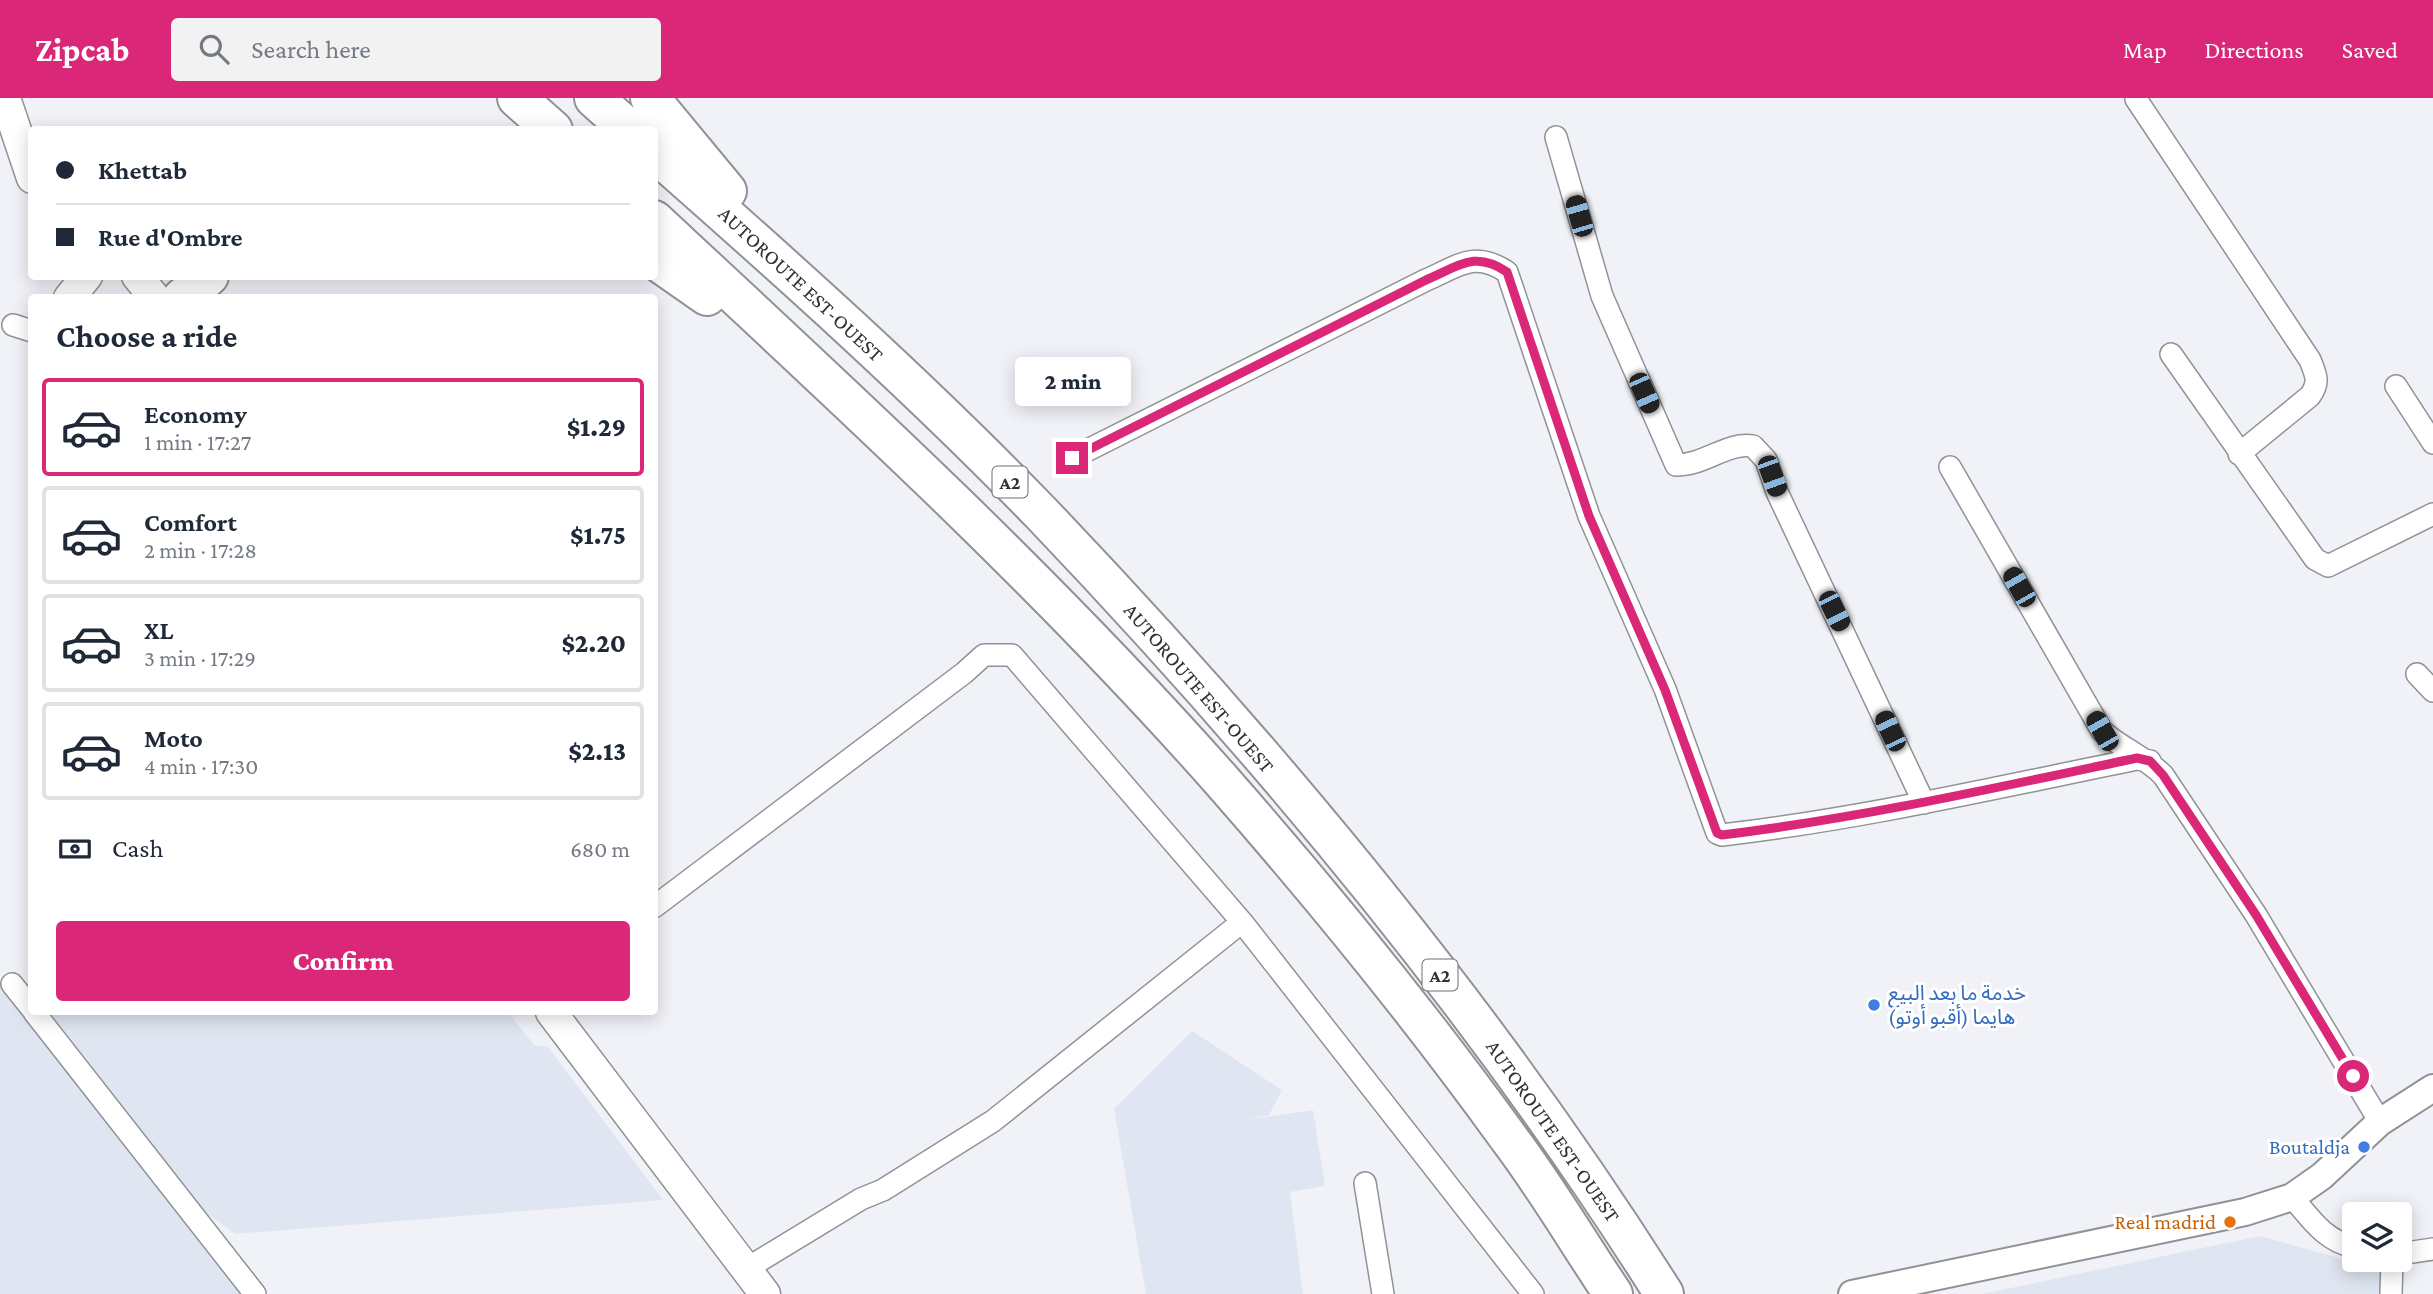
<!DOCTYPE html>
<html lang="en">
<head>
<meta charset="utf-8">
<style>
	body { margin:0; font-family:"Crimson Pro","Noto Sans Arabic",serif; background:#f2f2f3; color:#1f2937; height:100vh; display:flex; flex-direction:column; font-size:26px; white-space:nowrap }
	* { box-sizing:border-box; margin:0 }
	p { font-size:23px; color:#747a83 }
	.icon { flex:none; width:38px; height:38px; fill:none; stroke:currentColor; stroke-width:2; stroke-linecap:round; stroke-linejoin:round }
	.map { position:relative; flex:1; overflow:hidden }
	.side { position:absolute; left:28px; top:196px; width:630px; height:721px; display:flex; flex-direction:column; background:#fff; border-radius:7px; box-shadow:0 4px 18px #0003 }
	.side>* { flex:none }
	.top-card { position:absolute; left:28px; top:28px; width:630px; height:154px; border-radius:7px; box-shadow:0 4px 18px #0003; display:grid; align-content:center; height:154px; padding:0 28px; background:#fff }
	.tools { position:absolute; left:2342px; top:1104px; display:grid; gap:14px }
	.tools a { display:grid; place-items:center; width:70px; height:70px; border-radius:7px; background:#fff; box-shadow:0 4px 18px #0003; font-size:35px }
	.end { position:absolute; width:32px; height:32px; margin:-16px; border:9px solid #db2777; background:#fff; box-shadow:0 0 0 4px #fff }
	.from { border-radius:50% }
	.bubble { position:absolute; height:49px; border-radius:7px; background:#fff; box-shadow:0 4px 18px #0003; font-size:23px; font-weight:800; line-height:49px; text-align:center }
	.car { position:absolute; width:21px; height:42px; margin:-21px -10px; border-radius:9px; box-shadow:0 0 5px 2px #0007; background:linear-gradient(#222 24%,#8ab4d8 0 40%,#222 0 76%,#8ab4d8 0 86%,#222 0) }
	.top-card b { display:flex; align-items:center; gap:24px; height:66px; font-size:26px }
	.top-card b+b { border-top:2px solid #e0e1e3 }
	.top-card i { width:18px; height:18px; background:#1f2937 }
	ul { padding:0; list-style:none }
	li { display:flex; align-items:center; gap:21px; height:98px; margin:0 14px 10px; padding:0 14px; border:4px solid #e0e1e3; border-radius:7px }
	li div { flex:1 }
	li b { display:block; font-size:26px }
	li em { font-style:normal; font-weight:800 }
	li.current { border-color:#db2777 }
	li>.icon { width:63px; height:63px; stroke-width:1.5 }
	h2 { padding:0 28px; font-size:32px; line-height:84px }
	.pay { display:flex; align-items:center; gap:18px; height:77px; padding:0 28px; font-size:26px }
	.pay p { margin-inline-start:auto }
	.primary-button { display:flex; gap:14px; margin-top:auto; padding:14px 28px }
	.primary-button a { flex:1; height:80px; border-radius:7px; background:#db2777; color:#fff; font-size:28px; font-weight:800; line-height:80px; text-align:center }
	header { display:flex; align-items:center; gap:42px; box-sizing:border-box; height:98px; padding:0 35px; background:#db2777; color:#fff }
	header strong { font-size:33px }
	nav { display:flex; gap:38px; margin-inline-start:auto; font-size:24px }
	.search { width:490px; height:63px; background:#f2f2f3; display:flex; align-items:center; gap:18px; box-sizing:border-box; padding:0 24px; border-radius:7px; color:#747a83; font-size:26px }
	.map>svg:first-child { display:block }
	.built { fill:#dfe6f1 }
	.lines { fill:none; stroke-linecap:round; stroke-linejoin:round }
	.minor-casing { stroke:#8f9296; stroke-width:24 }
	.tertiary-casing { stroke:#8f9296; stroke-width:30 }
	.secondary-casing { stroke:#8f9296; stroke-width:33 }
	.motorway-casing { stroke:#8f9296; stroke-width:42 }
	.minor { stroke:#fff; stroke-width:21 }
	.tertiary { stroke:#fff; stroke-width:26 }
	.secondary { stroke:#fff; stroke-width:30 }
	.motorway { stroke:#fff; stroke-width:38 }
	.route { stroke:#db2777; stroke-width:9 }
	.shop-dot { fill:#3f7fe0; stroke:#fff; stroke-width:2.5 }
	.food-dot { fill:#e8710a; stroke:#fff; stroke-width:2.5 }
	.labels { text-anchor:middle; stroke-width:6; stroke-linejoin:round; paint-order:stroke }
	.shield { fill:#fff; stroke:#6e6f70; stroke-width:2 }
	.shield-label { font-size:19px; font-weight:bold; fill:#303133 }
	.street-label { font-size:21px; fill:#303133; stroke:#fff }
	.shop-label { font-size:21px; fill:#366cbe; stroke:#fff; text-anchor:start }
	.food-label { font-size:21px; fill:#c56008; stroke:#fff; text-anchor:end }
</style>
</head>
<body>
<header>
<strong>Zipcab</strong>
<div class="search"><svg class="icon" aria-label="search" viewBox="0 0 24 24"><circle cx="10" cy="10" r="6"/><path d="M15 15l6 6"/></svg>Search here</div>
<nav><a>Map</a><a>Directions</a><a>Saved</a></nav>
</header>
<div class="map">
<svg width="2433" height="1196" viewBox="0 0 2433 1196">
	<rect width="100%" height="100%" fill="#f0f2f7"/>
	<path class="built" d="M 0,885 L 241,1196 L 0,1196 Z
		M 50,914 L 508,914 L 534,947 L 548,949 L 663,1102 L 235,1136 L 204,1113 Z
		M 1192,933 L 1282,992 L 1269,1017 L 1246,1022 L 1313,1012 L 1325,1088 L 1290,1094 L 1303,1196 L 1146,1196 L 1114,1011 Z
		M 2260,1138 L 2382,1172 L 2382,1196 L 1982,1196 Z"/>
	<g class="lines">
		<defs>
			<path id="minor" d="M 2136,1 L 2310,262 C 2316,277 2320,284 2310,298 L 2239,356
				M 1556,39 L 1602,198 L 1676,367 C 1706,367 1726,344 1753,348 L 1766,362 L 1777,394 L 1924,705
				M 13,227 L 32,233
				M 2171,256 L 2315,461 L 2328,468 L 2433,416
				M 2396,288 L 2433,345
				M 1072,360 L 1426,182 C 1459,168 1474,152 1507,174 L 1589,418 L 1665,591 L 1717,735 L 1722,737 C 1861,721 1999,689 2137,661 L 2150,663
				M 1950,369 L 2102,633 C 2121,650 2145,659 2163,677 L 2256,817 L 2380,1024
				M 2417,576 L 2433,593
				M 654,809 L 964,575 L 984,557 L 1012,557 L 1242,824 L 1533,1196
				M 12,886 L 32,911
				M 34,914 L 255,1196
				M 1365,1085 L 1383,1196
				M 2292,1099 C 2311,1121 2325,1143 2354,1149
				M 2399,1156 L 2433,1151
				M 746,1171 L 861,1101 L 883,1092 L 993,1023 L 1242,824
				M 2391,1196 L 2392,1162"/>
			<path id="tertiary" d="M 1852,1196 L 2245,1114 L 2292,1099 L 2322,1078 L 2380,1024 L 2433,990"/>
			<path id="secondary" d="M 5,0 L 32,80
				M 137,178 L 155,200
				M 69,200 L 87,178
				M 551,914 L 765,1196"/>
			<path id="motorway" d="M 517,0 L 553,32
				M 594,0 L 630,32
				M 650,0 L 727,93
				M 654,54 C 787,171 919,289 1042,416 C 1271,656 1487,915 1664,1196
				M 654,122 C 849,303 1046,484 1222,683 C 1322,797 1419,916 1508,1039 C 1546,1089 1578,1144 1613,1196
				M 654,161 L 707,198
				M 182,200 L 209,178"/>
		</defs>
		<use href="#minor" class="minor-casing"/>
		<use href="#tertiary" class="tertiary-casing"/>
		<use href="#secondary" class="secondary-casing"/>
		<use href="#motorway" class="motorway-casing"/>
		<use href="#minor" class="minor"/>
		<use href="#tertiary" class="tertiary"/>
		<use href="#secondary" class="secondary"/>
		<use href="#motorway" class="motorway"/>
	</g>
	<g class="lines">
		<path class="route" d="M 1072,360 L 1426,182 C 1459,168 1475,152 1507,174 L 1589,418 L 1665,592 L 1717,735 L 1722,737 C 1861,720 1999,689 2137,660 L 2150,663 L 2163,677 L 2256,817 L 2353,978"/>
	</g>
	<g class="shop-dot">
		<circle cx="1874" cy="907" r="7"/>
		<circle cx="2364" cy="1049" r="7"/>
	</g>
	<circle class="food-dot" cx="2230" cy="1124" r="7"/>
	<g class="labels">
		<g class="shield">
			<rect x="992.5" y="368.5" width="35" height="31" rx="5"/>
			<rect x="1422.5" y="861.5" width="35" height="31" rx="5"/>
		</g>
		<g class="shield-label">
			<text x="1010" y="391">A2</text>
			<text x="1440" y="884">A2</text>
		</g>
		<g class="street-label">
			<text transform="translate(801 186) rotate(43)" y="7">AUTOROUTE EST-OUEST</text>
			<text transform="translate(1199 590) rotate(49)" y="7">AUTOROUTE EST-OUEST</text>
			<text transform="translate(1553 1033) rotate(55)" y="7">AUTOROUTE EST-OUEST</text>
		</g>
		<g class="shop-label">
			<text x="1888" y="902">خدمة ما بعد البيع<tspan x="1888" dy="24">هايما (أقبو أوتو)</tspan></text>
			<text x="2350" y="1056" text-anchor="end">Boutaldja</text>
		</g>
		<g class="food-label">
			<text x="2216" y="1131">Real madrid</text>
		</g>
	</g>
</svg>
<div class="tools">
<a><svg class="icon" aria-label="layers" viewBox="0 0 24 24"><path d="M12 4l9 5-9 5-9-5zM3 14l9 5 9-5"/></svg></a>
</div>
<i class="end from" style="left:2353px;top:978px"></i>
<i class="end" style="left:1072px;top:360px"></i>
<div class="bubble" style="left:1015px;top:259px;width:116px">2 min</div>
<i class="car" style="left:1579px;top:118px;rotate:344deg"></i>
<i class="car" style="left:1644px;top:295px;rotate:156deg"></i>
<i class="car" style="left:1772px;top:378px;rotate:160deg"></i>
<i class="car" style="left:2019px;top:489px;rotate:330deg"></i>
<i class="car" style="left:1834px;top:513px;rotate:154deg"></i>
<i class="car" style="left:1890px;top:633px;rotate:335deg"></i>
<i class="car" style="left:2102px;top:633px;rotate:330deg"></i>
<div class="top-card">
<b><i class="from"></i>Khettab</b>
<b><i></i>Rue d'Ombre</b>
</div>
<section class="side">
<h2>Choose a ride</h2>
<ul>
<li class="current"><svg class="icon" aria-label="car" viewBox="0 0 24 24"><path d="M5 17H2v-5l4-1 3-4h7l3 4 3 1v5h-3M9 17h6M6 11h13"/><circle cx="7" cy="17" r="2"/><circle cx="17" cy="17" r="2"/></svg><div><b>Economy</b><p>1 min · 17:27</p></div><em>$1.29</em></li>
<li><svg class="icon" aria-label="car" viewBox="0 0 24 24"><path d="M5 17H2v-5l4-1 3-4h7l3 4 3 1v5h-3M9 17h6M6 11h13"/><circle cx="7" cy="17" r="2"/><circle cx="17" cy="17" r="2"/></svg><div><b>Comfort</b><p>2 min · 17:28</p></div><em>$1.75</em></li>
<li><svg class="icon" aria-label="car" viewBox="0 0 24 24"><path d="M5 17H2v-5l4-1 3-4h7l3 4 3 1v5h-3M9 17h6M6 11h13"/><circle cx="7" cy="17" r="2"/><circle cx="17" cy="17" r="2"/></svg><div><b>XL</b><p>3 min · 17:29</p></div><em>$2.20</em></li>
<li><svg class="icon" aria-label="car" viewBox="0 0 24 24"><path d="M5 17H2v-5l4-1 3-4h7l3 4 3 1v5h-3M9 17h6M6 11h13"/><circle cx="7" cy="17" r="2"/><circle cx="17" cy="17" r="2"/></svg><div><b>Moto</b><p>4 min · 17:30</p></div><em>$2.13</em></li>
</ul>
<div class="pay"><svg class="icon" aria-label="cash" viewBox="0 0 24 24"><path d="M3 7h18v10H3z"/><circle cx="12" cy="12" r="2"/></svg>Cash<p>680 m</p></div>
<div class="primary-button"><a>Confirm</a></div>
</section>
</div>
</body>
</html>
